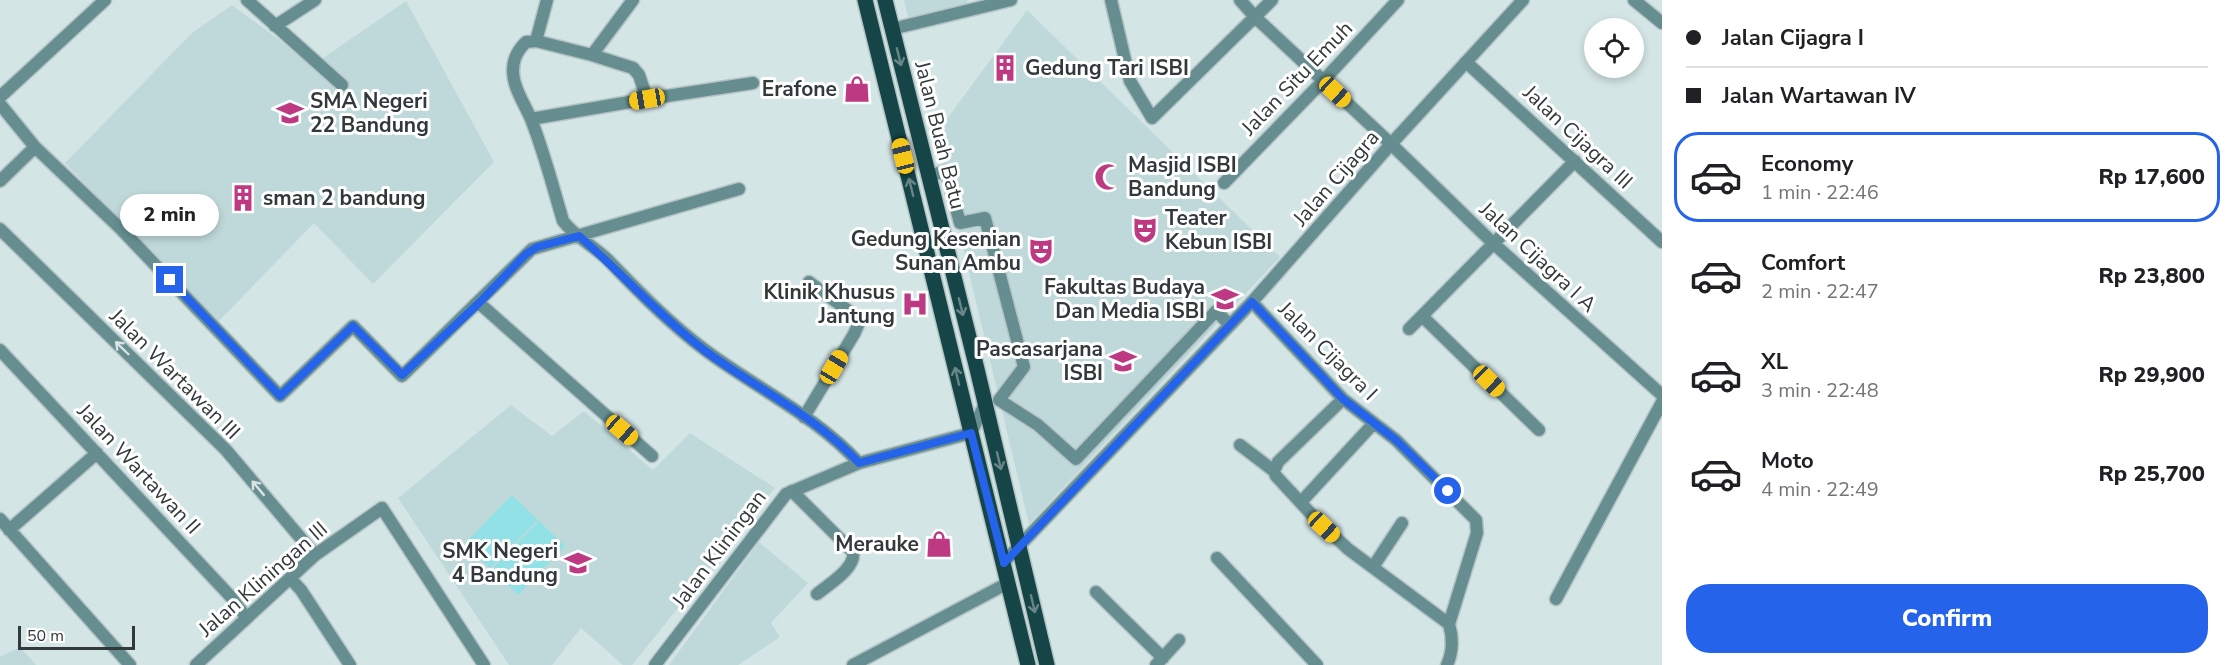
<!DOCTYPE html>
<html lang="en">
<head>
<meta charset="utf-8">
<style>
	body { margin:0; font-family:"Nunito Sans",sans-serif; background:#f2f2f2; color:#202124; height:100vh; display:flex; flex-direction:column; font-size:22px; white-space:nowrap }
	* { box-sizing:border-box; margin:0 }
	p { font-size:20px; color:#757577 }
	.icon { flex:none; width:33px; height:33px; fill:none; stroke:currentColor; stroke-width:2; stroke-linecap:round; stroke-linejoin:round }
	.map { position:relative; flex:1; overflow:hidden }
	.sheet { display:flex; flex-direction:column; background:#fff; width:570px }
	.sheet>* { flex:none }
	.banner { display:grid; align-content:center; height:132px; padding:0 24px; background:#fff }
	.fabs { position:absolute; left:1584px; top:18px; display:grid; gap:12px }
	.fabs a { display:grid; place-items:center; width:60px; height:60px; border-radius:50%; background:#fff; box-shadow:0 3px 9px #0003; font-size:30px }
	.scale { position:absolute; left:18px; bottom:15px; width:117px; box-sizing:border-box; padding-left:6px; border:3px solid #32393a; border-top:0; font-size:16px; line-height:21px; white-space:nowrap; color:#32393a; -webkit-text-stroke:4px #fff; paint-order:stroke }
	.end { position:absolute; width:27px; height:27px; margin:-14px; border:8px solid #2563eb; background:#fff; box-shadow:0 0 0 3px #fff }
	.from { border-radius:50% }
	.bubble { position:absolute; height:42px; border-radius:21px; background:#fff; box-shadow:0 3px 9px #0003; font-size:20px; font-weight:800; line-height:42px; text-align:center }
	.car { position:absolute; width:18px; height:36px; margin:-18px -9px; border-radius:8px; box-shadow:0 0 4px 2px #0007; background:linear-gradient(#f5c518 24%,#345 0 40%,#f5c518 0 76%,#345 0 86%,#f5c518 0) }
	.banner b { display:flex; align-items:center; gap:21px; height:57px; font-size:22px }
	.banner b+b { border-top:2px solid #e0e0e0 }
	.banner i { width:15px; height:15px; background:#202124 }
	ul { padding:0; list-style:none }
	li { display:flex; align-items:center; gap:18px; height:90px; margin:0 12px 9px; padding:0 12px; border:3px solid transparent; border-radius:24px }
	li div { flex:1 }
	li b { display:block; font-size:22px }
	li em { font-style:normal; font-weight:800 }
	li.selected { border-color:#2563eb }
	li>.icon { width:54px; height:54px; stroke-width:1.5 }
	.primary-button { display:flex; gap:12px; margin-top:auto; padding:12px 24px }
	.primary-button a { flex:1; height:69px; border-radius:24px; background:#2563eb; color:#fff; font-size:24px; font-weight:800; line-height:69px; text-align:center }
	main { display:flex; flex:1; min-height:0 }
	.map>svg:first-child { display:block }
	.built { fill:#bfd9da }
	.garden { fill:#91e1e6 }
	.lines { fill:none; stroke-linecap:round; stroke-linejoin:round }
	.minor-casing { stroke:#b4c3c4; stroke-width:15 }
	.tertiary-casing { stroke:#b4c3c4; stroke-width:15 }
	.primary-casing { stroke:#b4c3c4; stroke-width:18 }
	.minor { stroke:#668e90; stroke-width:12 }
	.tertiary { stroke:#668e90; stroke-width:12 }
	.primary { stroke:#164548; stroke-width:15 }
	.oneway { stroke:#688688 }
	.oneway2 { stroke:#d9e3e3 }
	.route { stroke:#2563eb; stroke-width:8 }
	.labels { text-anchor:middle; stroke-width:6; stroke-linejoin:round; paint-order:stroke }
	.poi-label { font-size:21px; font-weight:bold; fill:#32393a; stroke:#fff; text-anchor:end }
	.street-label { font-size:21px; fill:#32393a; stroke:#fff }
</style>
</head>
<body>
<main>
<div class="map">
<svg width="1662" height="665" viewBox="0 0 1662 665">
	<rect width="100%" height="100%" fill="#d4e5e6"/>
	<path class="built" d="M 904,0 L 967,0 L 969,9 L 908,17 Z
		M 406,1 L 494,162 L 373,284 L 314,223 L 217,323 L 65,163 L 192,33 L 232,5 L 313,65 Z
		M 1027,10 L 1280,257 L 1029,524 L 936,134 Z
		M 511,405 L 552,436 L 584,411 L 653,470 L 690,433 L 775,488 L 632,665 L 623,665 L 581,628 L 552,665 L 509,665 L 398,498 Z
		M 759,542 L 808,583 L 771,623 L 780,637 L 738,665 L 669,665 Z
		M 20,647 L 36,665 L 0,665 L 0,657 Z"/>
	<path class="garden" d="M 512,495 L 538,520 L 490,568 L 465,543 Z
		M 539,521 L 565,546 L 518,595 L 492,569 Z"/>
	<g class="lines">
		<defs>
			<path id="minor" d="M 247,0 L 342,85
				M 547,0 L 536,41 L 526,42 C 518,50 513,58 513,71 C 513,87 524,103 531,119 C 544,152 553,187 563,221 C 575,237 594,246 608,260 C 639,292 669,323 705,350 C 756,388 816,416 859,463
				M 1111,0 L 1130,81 L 1152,118 L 1272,0
				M 1240,0 L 1255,17 L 1391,144 L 1494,244 L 1662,395
				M 1634,0 L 1662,23
				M 275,26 L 315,0
				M 892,29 L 1011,0
				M 536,41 L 592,55 L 633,0
				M 592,55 L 633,68 L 639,75 L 647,99
				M 1466,62 L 1662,242
				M 0,97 L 105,0
				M 0,104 L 35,147 L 122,230 L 280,396 L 353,326 L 402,376 L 532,249 L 739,189
				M 531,119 L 647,99 L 753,83
				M 928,176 L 946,171 L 960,223 L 985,218 L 1024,367 L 999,400 L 1038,425 L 1076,459 L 1216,311 L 1230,325
				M 0,181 L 35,147
				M 1224,183 L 1323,81 L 1398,0
				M 0,229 L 226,450 L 315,555
				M 1252,302 L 1343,399 L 1396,440 L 1476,520 L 1477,533 L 1449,624 C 1453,638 1453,652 1447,665
				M 479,303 L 652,456
				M 1422,316 L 1539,430
				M 1409,329 L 1575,161
				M 0,350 L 231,597 L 246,617
				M 1343,399 L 1278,462 L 1274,471 L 1276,476 L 1313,516 L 1348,549 L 1449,624
				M 804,417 L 854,334 L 858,325 L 857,317 L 809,282
				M 1240,445 L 1274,471
				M 792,491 L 853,552 C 856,568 829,584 817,594
				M 1301,502 L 1374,423
				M 0,519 L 130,665
				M 9,530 L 97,453
				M 1217,558 L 1317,665
				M 1373,567 L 1402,523
				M 290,578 L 301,590 L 350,665
				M 1096,592 L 1163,658
				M 1556,599 L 1662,402
				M 196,665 L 315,555 L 382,508 L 484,665
				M 853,665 L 1008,583
				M 1156,665 L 1179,640"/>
			<path id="tertiary" d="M 1003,563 L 1252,302 L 1391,144 L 1523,0
				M 655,665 L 786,494 L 859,463 L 971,433 L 985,404"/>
			<path id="primary" d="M 865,0 L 1028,665
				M 885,0 L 977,369 L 1047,665"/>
		</defs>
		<use href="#minor" class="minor-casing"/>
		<use href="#tertiary" class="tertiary-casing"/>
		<use href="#primary" class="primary-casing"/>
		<use href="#minor" class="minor"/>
		<use href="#tertiary" class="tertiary"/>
		<use href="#primary" class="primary"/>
	</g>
	<defs><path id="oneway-shaft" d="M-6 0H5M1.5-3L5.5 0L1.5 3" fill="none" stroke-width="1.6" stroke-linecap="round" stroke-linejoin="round" transform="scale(1.5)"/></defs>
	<g class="oneway">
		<use href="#oneway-shaft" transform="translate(899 57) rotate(76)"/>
		<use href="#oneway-shaft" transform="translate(911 187) rotate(-104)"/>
		<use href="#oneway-shaft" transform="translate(961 307) rotate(76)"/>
		<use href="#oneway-shaft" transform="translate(957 376) rotate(-103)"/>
		<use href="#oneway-shaft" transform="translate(999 461) rotate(77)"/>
		<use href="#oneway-shaft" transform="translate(1033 604) rotate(77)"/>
	</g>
	<g class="oneway2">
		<use href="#oneway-shaft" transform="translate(122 348) rotate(-136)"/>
		<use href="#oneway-shaft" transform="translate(258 488) rotate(-130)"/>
	</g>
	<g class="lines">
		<path class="route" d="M 170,280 L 280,396 L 353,326 L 402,375 L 479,303 L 526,254 L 537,247 L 579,236 C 622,273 659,316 704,350 C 755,388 816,416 859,463 L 971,433 L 1004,563 L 1252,302 L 1343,399 L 1396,440 L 1448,491"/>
	</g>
	<defs>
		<symbol id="building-bare" viewBox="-9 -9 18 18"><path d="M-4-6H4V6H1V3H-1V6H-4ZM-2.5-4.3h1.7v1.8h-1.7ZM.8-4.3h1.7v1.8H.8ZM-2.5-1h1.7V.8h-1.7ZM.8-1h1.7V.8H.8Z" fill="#bd3a82" stroke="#fff" stroke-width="2.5" paint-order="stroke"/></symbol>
		<symbol id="shop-bare" viewBox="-9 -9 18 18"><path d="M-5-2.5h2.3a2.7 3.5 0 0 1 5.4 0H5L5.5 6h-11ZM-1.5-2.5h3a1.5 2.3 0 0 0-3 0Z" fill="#bd3a82" stroke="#fff" stroke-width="2.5" paint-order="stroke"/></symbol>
		<symbol id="school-bare" viewBox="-9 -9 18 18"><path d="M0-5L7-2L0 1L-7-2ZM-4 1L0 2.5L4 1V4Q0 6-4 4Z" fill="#bd3a82" stroke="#fff" stroke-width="2.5" paint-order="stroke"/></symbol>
		<symbol id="mosque-bare" viewBox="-9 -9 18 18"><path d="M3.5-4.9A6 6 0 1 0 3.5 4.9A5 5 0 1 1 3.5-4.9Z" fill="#bd3a82" stroke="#fff" stroke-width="2.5" paint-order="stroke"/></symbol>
		<symbol id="theatre-bare" viewBox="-9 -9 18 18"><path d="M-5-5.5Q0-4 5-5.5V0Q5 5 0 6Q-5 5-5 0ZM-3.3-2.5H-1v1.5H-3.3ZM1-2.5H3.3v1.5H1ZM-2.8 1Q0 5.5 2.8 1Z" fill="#bd3a82" stroke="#fff" stroke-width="2.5" paint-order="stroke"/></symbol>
		<symbol id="university-bare" viewBox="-9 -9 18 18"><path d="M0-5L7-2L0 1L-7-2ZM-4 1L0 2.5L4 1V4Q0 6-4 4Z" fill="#bd3a82" stroke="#fff" stroke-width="2.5" paint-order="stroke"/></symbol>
		<symbol id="hospital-bare" viewBox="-9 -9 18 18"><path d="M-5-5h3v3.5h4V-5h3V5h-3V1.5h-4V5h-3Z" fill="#bd3a82" stroke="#fff" stroke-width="2.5" paint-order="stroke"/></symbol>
	</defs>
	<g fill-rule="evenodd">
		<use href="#building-bare" x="986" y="49" width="38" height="38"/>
		<use href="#shop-bare" x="838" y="70" width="38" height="38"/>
		<use href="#school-bare" x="271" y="94" width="38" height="38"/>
		<use href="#mosque-bare" x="1089" y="158" width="38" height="38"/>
		<use href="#building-bare" x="224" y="179" width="38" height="38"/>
		<use href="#theatre-bare" x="1126" y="211" width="38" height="38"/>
		<use href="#theatre-bare" x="1022" y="232" width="38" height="38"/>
		<use href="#university-bare" x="1206" y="280" width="38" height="38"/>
		<use href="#hospital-bare" x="896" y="285" width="38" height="38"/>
		<use href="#university-bare" x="1104" y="342" width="38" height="38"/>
		<use href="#shop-bare" x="920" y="525" width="38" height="38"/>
		<use href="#school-bare" x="559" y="544" width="38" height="38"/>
	</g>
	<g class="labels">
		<g class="poi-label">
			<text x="1025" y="75" text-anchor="start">Gedung Tari ISBI</text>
			<text x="837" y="96">Erafone</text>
			<text x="310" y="108" text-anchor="start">SMA Negeri<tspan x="310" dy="24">22 Bandung</tspan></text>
			<text x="1128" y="172" text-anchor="start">Masjid ISBI<tspan x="1128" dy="24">Bandung</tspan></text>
			<text x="263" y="205" text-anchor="start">sman 2 bandung</text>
			<text x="1165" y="225" text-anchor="start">Teater<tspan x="1165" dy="24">Kebun ISBI</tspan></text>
			<text x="1021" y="246">Gedung Kesenian<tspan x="1021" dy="24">Sunan Ambu</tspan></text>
			<text x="1205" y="294">Fakultas Budaya<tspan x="1205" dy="24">Dan Media ISBI</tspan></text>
			<text x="895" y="299">Klinik Khusus<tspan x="895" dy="24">Jantung</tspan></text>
			<text x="1103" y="356">Pascasarjana<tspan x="1103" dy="24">ISBI</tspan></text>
			<text x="919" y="551">Merauke</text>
			<text x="558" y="558">SMK Negeri<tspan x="558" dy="24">4 Bandung</tspan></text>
		</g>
		<g class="street-label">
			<text transform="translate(1297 78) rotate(-46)" y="7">Jalan Situ Emuh</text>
			<text transform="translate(940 135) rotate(76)" y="7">Jalan Buah Batu</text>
			<text transform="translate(1578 137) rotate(43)" y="7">Jalan Cijagra III</text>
			<text transform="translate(1336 178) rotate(-49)" y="7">Jalan Cijagra</text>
			<text transform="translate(1538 257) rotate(43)" y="7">Jalan Cijagra I A</text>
			<text transform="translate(1328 351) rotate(45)" y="7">Jalan Cijagra I</text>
			<text transform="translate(175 374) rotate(45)" y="7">Jalan Wartawan III</text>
			<text transform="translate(139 469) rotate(47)" y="7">Jalan Wartawan II</text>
			<text transform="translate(719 549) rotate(-53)" y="7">Jalan Kliningan</text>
			<text transform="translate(263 579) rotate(-41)" y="7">Jalan Kliningan III</text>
		</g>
	</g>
</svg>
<div class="fabs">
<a><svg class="icon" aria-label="locate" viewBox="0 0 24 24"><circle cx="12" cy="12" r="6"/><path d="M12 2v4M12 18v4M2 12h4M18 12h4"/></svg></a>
</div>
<div class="scale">50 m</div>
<i class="end from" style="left:1448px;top:491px"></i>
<i class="end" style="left:170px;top:280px"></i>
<div class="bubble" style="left:120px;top:194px;width:99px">2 min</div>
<i class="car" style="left:1335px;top:92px;rotate:133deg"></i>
<i class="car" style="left:647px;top:99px;rotate:260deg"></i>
<i class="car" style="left:903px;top:156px;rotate:346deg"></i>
<i class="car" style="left:834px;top:367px;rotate:31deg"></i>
<i class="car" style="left:1489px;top:381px;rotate:134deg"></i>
<i class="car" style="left:622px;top:430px;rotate:131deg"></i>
<i class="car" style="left:1324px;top:527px;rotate:133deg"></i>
</div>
<section class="sheet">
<div class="banner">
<b><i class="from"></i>Jalan Cijagra I</b>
<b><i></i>Jalan Wartawan IV</b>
</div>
<ul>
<li class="selected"><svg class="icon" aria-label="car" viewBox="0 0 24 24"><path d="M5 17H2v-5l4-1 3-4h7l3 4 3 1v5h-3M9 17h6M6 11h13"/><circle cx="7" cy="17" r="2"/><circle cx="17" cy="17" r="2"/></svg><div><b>Economy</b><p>1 min · 22:46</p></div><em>Rp 17,600</em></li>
<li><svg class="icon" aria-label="car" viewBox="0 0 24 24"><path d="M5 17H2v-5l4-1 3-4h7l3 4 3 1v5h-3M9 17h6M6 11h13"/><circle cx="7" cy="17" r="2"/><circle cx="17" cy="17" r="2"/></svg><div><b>Comfort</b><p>2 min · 22:47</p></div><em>Rp 23,800</em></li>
<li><svg class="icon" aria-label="car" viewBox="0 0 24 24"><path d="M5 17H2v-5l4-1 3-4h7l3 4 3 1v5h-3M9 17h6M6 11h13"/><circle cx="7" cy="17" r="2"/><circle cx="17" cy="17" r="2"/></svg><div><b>XL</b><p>3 min · 22:48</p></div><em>Rp 29,900</em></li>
<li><svg class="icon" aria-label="car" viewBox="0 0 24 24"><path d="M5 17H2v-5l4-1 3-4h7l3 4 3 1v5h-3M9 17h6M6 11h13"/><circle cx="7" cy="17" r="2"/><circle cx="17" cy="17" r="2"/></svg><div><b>Moto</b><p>4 min · 22:49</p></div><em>Rp 25,700</em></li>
</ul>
<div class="primary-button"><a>Confirm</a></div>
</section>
</main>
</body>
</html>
